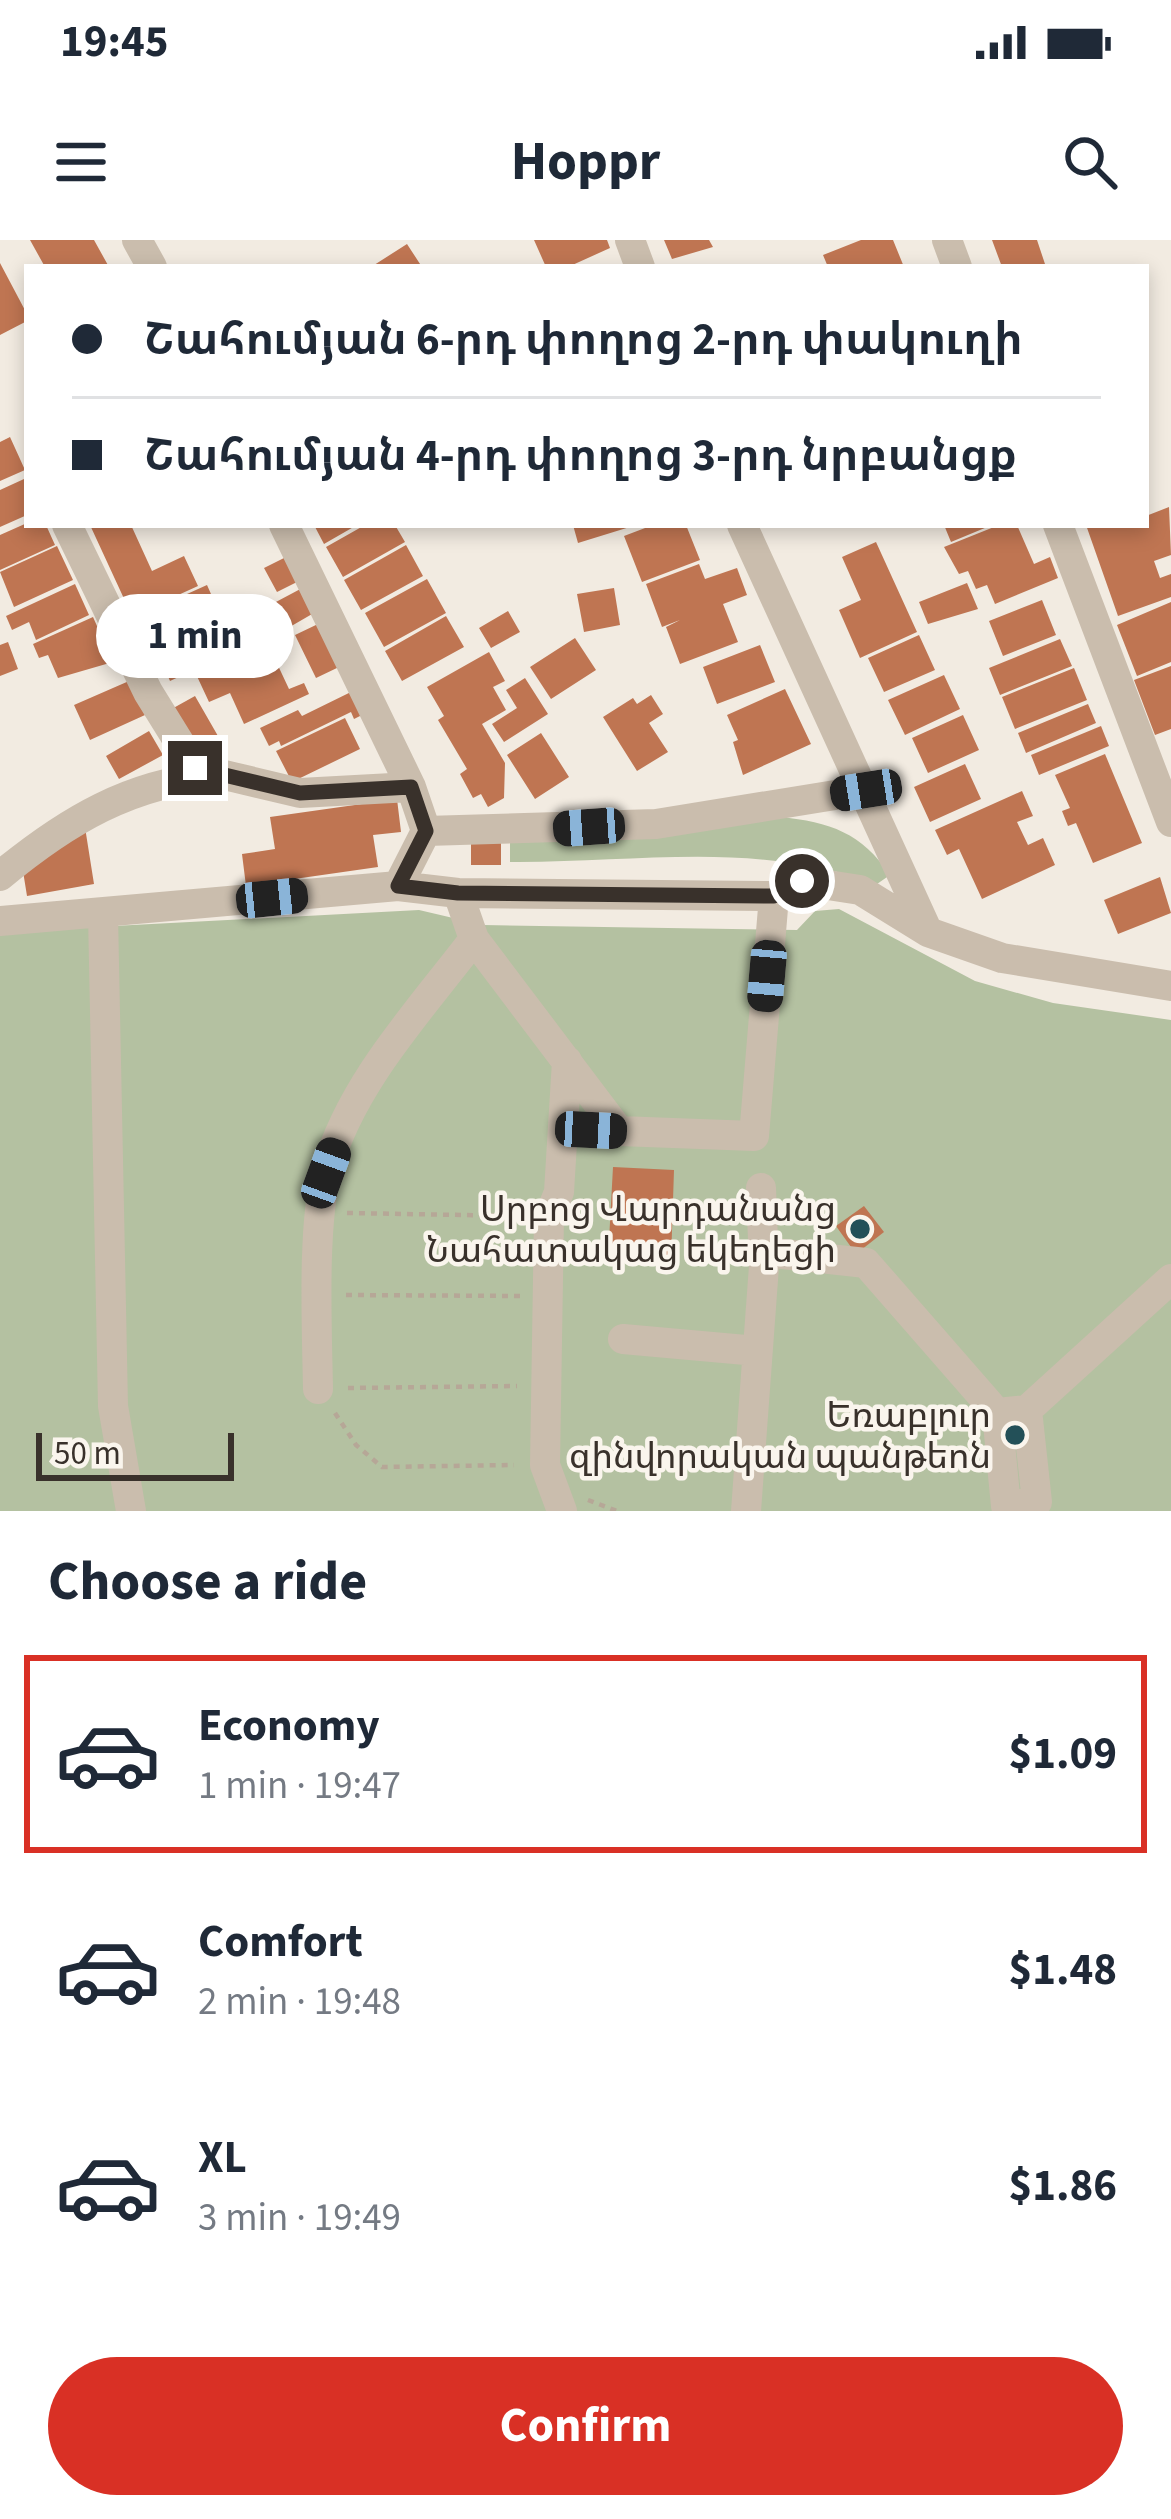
<!DOCTYPE html>
<html lang="en">
<head>
<meta charset="utf-8">
<style>
	body { margin:0; font-family:"Source Sans 3","Noto Sans Armenian",sans-serif; background:#f6f6f7; color:#1f2937; height:100vh; display:flex; flex-direction:column; font-size:45px; white-space:nowrap }
	* { box-sizing:border-box; margin:0 }
	p { font-size:39px; color:#747a83 }
	.icon { flex:none; width:66px; height:66px; fill:none; stroke:currentColor; stroke-width:2; stroke-linecap:round; stroke-linejoin:round }
	.map { position:relative; height:1271px; overflow:hidden }
	.sheet { display:flex; flex-direction:column; background:#fff; flex:1 }
	.sheet>* { flex:none }
	.guide { position:absolute; left:24px; top:24px; width:1125px; height:264px; border-radius:0px; box-shadow:0 6px 18px #0003; display:grid; align-content:center; height:264px; padding:0 48px; background:#fff }
	.scale { position:absolute; left:36px; bottom:30px; width:198px; box-sizing:border-box; padding-left:12px; border:6px solid #39312b; border-top:0; font-size:33px; line-height:42px; white-space:nowrap; color:#39312b; -webkit-text-stroke:9px #faf5ed; paint-order:stroke }
	.end { position:absolute; width:54px; height:54px; margin:-27px; border:15px solid #39312b; background:#fff; box-shadow:0 0 0 6px #fff }
	.from { border-radius:50% }
	.bubble { position:absolute; height:84px; border-radius:42px; background:#fff; box-shadow:0 6px 18px #0003; font-size:39px; font-weight:700; line-height:84px; text-align:center }
	.car { position:absolute; width:36px; height:72px; margin:-36px -18px; border-radius:15px; box-shadow:0 0 9px 3px #0007; background:linear-gradient(#222 24%,#8ab4d8 0 40%,#222 0 76%,#8ab4d8 0 86%,#222 0) }
	.guide b { display:flex; align-items:center; gap:42px; height:114px; font-size:45px }
	.guide b+b { border-top:3px solid #e0e1e3 }
	.guide i { width:30px; height:30px; background:#1f2937 }
	ul { padding:0; list-style:none }
	li { display:flex; align-items:center; gap:36px; height:198px; margin:0 24px 18px; padding:0 24px; border:6px solid transparent; border-radius:0px }
	li div { flex:1 }
	li b { display:block; font-size:45px }
	li em { font-style:normal; font-weight:700 }
	li.current { border-color:#d93025 }
	li>.icon { width:108px; height:108px; stroke-width:1.5 }
	h2 { padding:0 48px; font-size:54px; line-height:144px }
	.cta { display:flex; gap:24px; margin-top:auto; padding:24px 48px }
	.cta a { flex:1; height:138px; border-radius:72px; background:#d93025; color:#fff; font-size:48px; font-weight:700; line-height:138px; text-align:center }
	.status { display:flex; justify-content:space-between; align-items:center; height:84px; padding:0 60px; background:#fff; direction:ltr }
	.status svg { height:33px; fill:currentColor }
	header { display:flex; justify-content:space-between; align-items:center; height:156px; padding:0 48px; background:#fff; font-size:54px; font-weight:700 }
	.map>svg:first-child { display:block }
	.green { fill:#b4c1a1 }
	.building { fill:#bf7552 }
	.lines { fill:none; stroke-linecap:round; stroke-linejoin:round }
	.path { stroke:#b6a797; stroke-width:4.5; stroke-dasharray:6 6; stroke-linecap:butt }
	.minor { stroke:#cabdad; stroke-width:30 }
	.route { stroke:#39312b; stroke-width:15 }
	.poi-dot { fill:#235058; stroke:#faf5ed; stroke-width:4.5 }
	.labels { text-anchor:middle; stroke-width:9; stroke-linejoin:round; paint-order:stroke }
	.poi-label { font-size:36px; fill:#39312b; stroke:#faf5ed; text-anchor:end }
</style>
</head>
<body>
<div class="status"><b>19:45</b><svg viewBox="0 0 49 12"><path d="M0 12V9h3v3zM5 12V6h3v6zM10 12V3h3v9zM15 12V0h3v12zM26 1h20v11H26zM47 4h2v5h-2z"/></svg></div>
<header><svg class="icon" aria-label="menu" viewBox="0 0 24 24"><path d="M4 6h16M4 12h16M4 18h16"/></svg>Hoppr<svg class="icon" aria-label="search" viewBox="0 0 24 24"><circle cx="10" cy="10" r="6"/><path d="M15 15l6 6"/></svg></header>
<div class="map">
<svg width="1171" height="1271" viewBox="0 0 1171 1271">
	<rect width="100%" height="100%" fill="#f2ebe1"/>
	<path class="green" d="M 780,577 C 830,582 862,593 890,635 L 877,644 C 755,600 637,623 510,622 L 510,601 Z
		M 839,669 L 975,741 L 1053,763 L 1171,780 L 1171,1271 L 0,1271 L 0,692 L 419,670 L 483,685 L 797,690 L 815,671 Z"/>
	<path class="building" d="M 30,0 L 94,0 L 109,27 L 45,27 Z
		M 534,0 L 607,0 L 610,8 L 568,27 L 546,27 Z
		M 664,0 L 709,0 L 713,7 L 672,19 Z
		M 861,0 L 893,0 L 904,27 L 828,27 L 823,15 Z
		M 992,0 L 1037,0 L 1046,27 L 1002,27 Z
		M 407,4 L 422,27 L 371,27 Z
		M 0,23 L 27,74 L 27,81 L 0,95 Z
		M 10,197 L 25,230 L 0,241 L 0,202 Z
		M 24,239 L 27,275 L 0,287 L 0,250 Z
		M 1169,267 L 1171,315 L 1154,321 L 1160,338 L 1171,334 L 1171,357 L 1118,376 L 1086,285 L 1146,285 L 1146,276 Z
		M 27,283 L 46,285 L 55,305 L 0,330 L 0,295 Z
		M 90,285 L 131,285 L 152,331 L 184,316 L 198,346 L 132,376 Z
		M 314,285 L 357,285 L 324,304 Z
		M 365,285 L 395,285 L 405,302 L 343,337 L 326,307 Z
		M 573,285 L 633,285 L 633,286 L 578,303 Z
		M 653,285 L 686,285 L 700,320 L 642,342 L 624,296 Z
		M 944,285 L 992,285 L 951,302 Z
		M 999,285 L 1017,285 L 1034,324 L 1050,317 L 1058,338 L 995,364 L 987,345 L 976,349 L 968,331 L 959,334 L 944,307 Z
		M 876,302 L 917,392 L 860,418 L 839,370 L 861,360 L 842,317 Z
		M 406,305 L 423,336 L 361,370 L 344,340 Z
		M 57,306 L 73,340 L 14,367 L 0,332 Z
		M 290,315 L 303,339 L 277,352 L 264,328 Z
		M 699,324 L 705,339 L 737,328 L 747,355 L 723,364 L 738,402 L 680,424 L 666,387 L 680,380 L 662,387 L 646,344 Z
		M 427,339 L 446,373 L 384,407 L 365,373 Z
		M 967,343 L 978,369 L 928,384 L 919,362 Z
		M 75,344 L 89,375 L 36,400 L 29,382 L 12,390 L 6,376 Z
		M 207,345 L 215,363 L 205,368 L 212,383 L 154,410 L 138,376 Z
		M 306,346 L 319,370 L 288,388 L 274,363 Z
		M 614,348 L 620,385 L 584,392 L 577,354 Z
		M 1042,360 L 1056,395 L 1003,416 L 989,381 Z
		M 1171,362 L 1171,422 L 1137,436 L 1117,385 Z
		M 508,371 L 520,392 L 491,408 L 479,388 Z
		M 446,376 L 464,407 L 402,441 L 385,411 Z
		M 93,377 L 113,422 L 58,438 L 48,415 L 39,418 L 33,404 Z
		M 215,384 L 220,395 L 211,400 L 219,418 L 170,441 L 157,411 Z
		M 318,384 L 339,427 L 316,438 L 295,395 Z
		M 919,395 L 935,430 L 884,452 L 868,418 Z
		M 575,398 L 596,430 L 551,459 L 530,427 Z
		M 1060,399 L 1072,426 L 1000,455 L 989,428 Z
		M 266,400 L 289,449 L 304,443 L 309,454 L 244,484 L 230,453 L 209,462 L 195,432 Z
		M 8,402 L 18,429 L 0,436 L 0,405 Z
		M 760,405 L 775,442 L 717,464 L 703,427 Z
		M 489,412 L 505,441 L 493,447 L 506,470 L 482,484 L 505,523 L 504,558 L 488,567 L 481,554 L 473,558 L 460,534 L 467,529 L 438,480 L 444,476 L 427,447 Z
		M 1171,426 L 1171,489 L 1155,495 L 1134,440 Z
		M 1074,428 L 1087,460 L 1015,489 L 1002,457 Z
		M 944,435 L 960,469 L 905,495 L 888,460 Z
		M 525,438 L 548,474 L 504,502 L 492,484 L 517,468 L 506,450 Z
		M 129,441 L 145,475 L 90,500 L 74,465 Z
		M 785,449 L 811,504 L 743,535 L 733,502 L 738,500 L 727,475 Z
		M 355,450 L 366,473 L 354,479 L 351,472 L 281,506 L 279,501 L 269,506 L 260,488 L 298,470 L 302,476 Z
		M 651,455 L 663,474 L 649,483 L 668,512 L 637,531 L 603,477 L 633,458 L 637,464 Z
		M 195,456 L 222,503 L 195,519 L 168,471 Z
		M 1088,464 L 1096,483 L 1026,513 L 1018,493 Z
		M 963,475 L 979,510 L 928,533 L 912,498 Z
		M 345,478 L 360,509 L 292,542 L 276,511 Z
		M 1101,486 L 1109,506 L 1039,535 L 1031,515 Z
		M 149,491 L 163,515 L 119,539 L 106,516 Z
		M 541,493 L 569,537 L 535,559 L 507,515 Z
		M 1105,514 L 1142,603 L 1093,623 L 1076,583 L 1068,586 L 1062,571 L 1070,568 L 1055,535 Z
		M 965,524 L 981,559 L 930,582 L 914,547 Z
		M 1022,551 L 1033,576 L 1017,582 L 1028,605 L 1043,598 L 1055,625 L 982,659 L 959,609 L 947,615 L 935,590 Z
		M 397,559 L 401,592 L 373,595 L 378,627 L 246,646 L 242,614 L 275,609 L 270,577 Z
		M 84,581 L 94,644 L 27,656 L 22,625 Z
		M 471,603 L 501,603 L 501,625 L 471,625 Z
		M 1160,637 L 1171,673 L 1118,694 L 1104,660 Z
		M 613,927 L 674,930 L 671,1021 L 608,1019 Z
		M 864,966 L 884,992 L 856,1014 L 836,986 Z"/>
	<g class="lines">
		<path class="path" d="M 347,973 L 522,976
			M 346,1055 L 521,1056
			M 348,1148 L 517,1146
			M 335,1173 L 356,1205 L 382,1227 L 514,1225
			M 588,1260 L 617,1271"/>
		<path class="minor" d="M 137,0 L 152,27
			M 630,0 L 640,27
			M 947,0 L 957,27
			M 67,285 L 148,452 L 195,528 L 300,553 L 411,547
			M 284,285 L 411,547 L 426,591 L 398,646
			M 742,285 L 928,692
			M 1058,285 L 1171,582
			M 426,591 L 656,584 L 866,550
			M 0,636 C 65,582 132,541 219,536
			M 458,653 L 474,699 L 619,891 L 754,896 L 774,656
			M 103,674 L 113,1166 L 131,1271
			M 0,681 L 398,646 L 458,653 L 774,656 L 802,641 L 860,650 L 928,692 L 1002,718 L 1171,746
			M 764,1012 L 866,1023 L 997,1173 L 1027,1170 L 1171,1039
			M 623,1099 L 757,1111
			M 318,1149 C 317,1089 312,986 327,929 C 351,843 421,769 474,699
			M 997,1173 L 1006,1266 L 1037,1262 L 1027,1170
			M 562,1271 L 545,1225 L 549,977 L 559,952 L 567,821
			M 746,1271 L 764,1026 L 761,948"/>
	</g>
	<g class="lines">
		<path class="route" d="M 195,528 L 300,553 L 411,547 L 426,591 L 398,646 L 458,653 L 774,656 L 802,641"/>
	</g>
	<g class="poi-dot">
		<circle cx="860" cy="989" r="12"/>
		<circle cx="1015" cy="1195" r="12"/>
	</g>
	<g class="labels">
		<g class="poi-label">
			<text x="836" y="981">Սրբոց Վարդանանց<tspan x="836" dy="41">Նահատակաց եկեղեցի</tspan></text>
			<text x="991" y="1187">Եռաբլուր<tspan x="991" dy="41">զինվորական պանթեոն</tspan></text>
		</g>
	</g>
</svg>
<div class="scale">50 m</div>
<i class="end from" style="left:802px;top:641px"></i>
<i class="end" style="left:195px;top:528px"></i>
<div class="bubble" style="left:96px;top:354px;width:198px">1 min</div>
<i class="car" style="left:866px;top:550px;rotate:261deg"></i>
<i class="car" style="left:589px;top:587px;rotate:266deg"></i>
<i class="car" style="left:272px;top:658px;rotate:84deg"></i>
<i class="car" style="left:767px;top:736px;rotate:185deg"></i>
<i class="car" style="left:591px;top:890px;rotate:93deg"></i>
<i class="car" style="left:326px;top:933px;rotate:20deg"></i>
<div class="guide">
<b><i class="from"></i>Շահումյան 6-րդ փողոց 2-րդ փակուղի</b>
<b><i></i>Շահումյան 4-րդ փողոց 3-րդ նրբանցք</b>
</div>
</div>
<section class="sheet">
<h2>Choose a ride</h2>
<ul>
<li class="current"><svg class="icon" aria-label="car" viewBox="0 0 24 24"><path d="M5 17H2v-5l4-1 3-4h7l3 4 3 1v5h-3M9 17h6M6 11h13"/><circle cx="7" cy="17" r="2"/><circle cx="17" cy="17" r="2"/></svg><div><b>Economy</b><p>1 min · 19:47</p></div><em>$1.09</em></li>
<li><svg class="icon" aria-label="car" viewBox="0 0 24 24"><path d="M5 17H2v-5l4-1 3-4h7l3 4 3 1v5h-3M9 17h6M6 11h13"/><circle cx="7" cy="17" r="2"/><circle cx="17" cy="17" r="2"/></svg><div><b>Comfort</b><p>2 min · 19:48</p></div><em>$1.48</em></li>
<li><svg class="icon" aria-label="car" viewBox="0 0 24 24"><path d="M5 17H2v-5l4-1 3-4h7l3 4 3 1v5h-3M9 17h6M6 11h13"/><circle cx="7" cy="17" r="2"/><circle cx="17" cy="17" r="2"/></svg><div><b>XL</b><p>3 min · 19:49</p></div><em>$1.86</em></li>
</ul>
<div class="cta"><a>Confirm</a></div>
</section>
</body>
</html>
